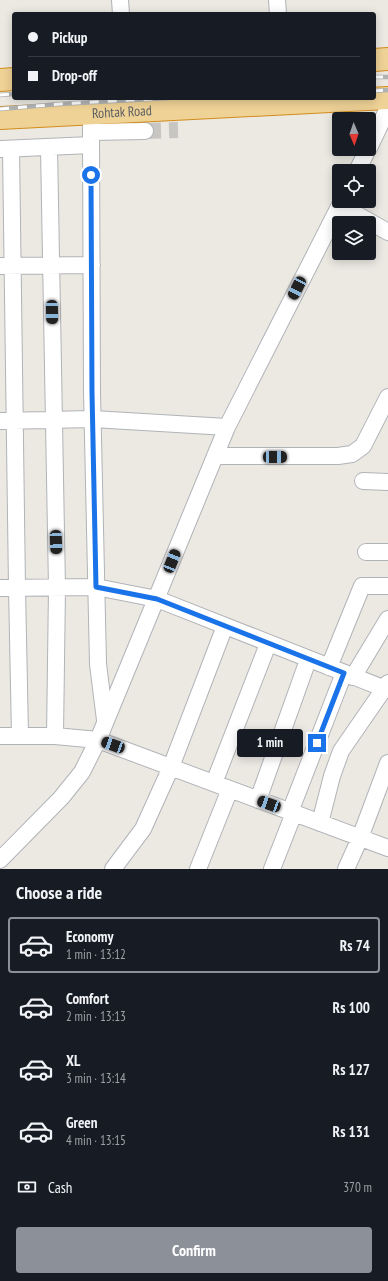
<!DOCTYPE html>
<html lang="en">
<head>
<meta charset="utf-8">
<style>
	body { margin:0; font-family:"PT Sans Narrow",sans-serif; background:#242831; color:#f1f3f6; height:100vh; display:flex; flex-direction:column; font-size:15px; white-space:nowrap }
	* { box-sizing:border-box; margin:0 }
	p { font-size:13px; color:#9ea1a6 }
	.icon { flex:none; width:22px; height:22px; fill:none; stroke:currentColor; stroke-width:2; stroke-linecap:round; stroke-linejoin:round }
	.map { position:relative; height:869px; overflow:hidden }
	.sheet { display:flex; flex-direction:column; background:#171b24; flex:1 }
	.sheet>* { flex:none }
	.hud { position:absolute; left:12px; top:12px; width:364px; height:88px; border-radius:4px; box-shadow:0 2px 10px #0003; display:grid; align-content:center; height:88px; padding:0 16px; background:#171b24 }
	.needle { width:26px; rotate:178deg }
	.tools { position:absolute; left:332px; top:112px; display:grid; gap:8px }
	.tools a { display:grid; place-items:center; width:44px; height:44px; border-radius:4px; background:#171b24; box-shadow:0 2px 10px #0003; font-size:20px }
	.end { position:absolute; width:18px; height:18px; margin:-9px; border:5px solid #1a73e8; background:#fff; box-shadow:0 0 0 2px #fff }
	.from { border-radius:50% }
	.bubble { position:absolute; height:28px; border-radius:4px; background:#171b24; box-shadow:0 2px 10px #0003; font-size:13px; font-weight:700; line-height:28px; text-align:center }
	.car { position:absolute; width:12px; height:24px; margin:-12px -6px; border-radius:5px; box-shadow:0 0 3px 1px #0007; background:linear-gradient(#222 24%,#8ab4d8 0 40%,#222 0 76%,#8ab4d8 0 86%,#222 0) }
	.hud b { display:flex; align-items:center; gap:14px; height:38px; font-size:15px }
	.hud b+b { border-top:1px solid #363941 }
	.hud i { width:10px; height:10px; background:#f1f3f6 }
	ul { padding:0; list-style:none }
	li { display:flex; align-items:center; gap:12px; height:56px; margin:0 8px 6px; padding:0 8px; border:2px solid transparent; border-radius:4px }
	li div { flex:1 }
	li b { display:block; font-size:15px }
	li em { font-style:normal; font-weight:700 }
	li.on { border-color:#8c9099 }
	li>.icon { width:36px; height:36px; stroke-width:1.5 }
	h2 { padding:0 16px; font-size:18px; line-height:48px }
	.pay { display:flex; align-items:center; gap:10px; height:44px; padding:0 16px; font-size:15px }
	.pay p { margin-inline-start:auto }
	.cta { display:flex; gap:8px; margin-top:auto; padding:8px 16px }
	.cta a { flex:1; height:46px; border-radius:4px; background:#8c9099; color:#fff; font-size:16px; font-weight:700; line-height:46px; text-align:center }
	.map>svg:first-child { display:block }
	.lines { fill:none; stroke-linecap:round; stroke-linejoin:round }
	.street-tunnel { stroke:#c8c6c3; stroke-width:16; stroke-dasharray:16 8; stroke-linecap:butt }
	.street-casing { stroke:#b0b3b7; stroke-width:18 }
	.highway-casing { stroke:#d38c1b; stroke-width:24 }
	.street { stroke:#fff; stroke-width:16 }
	.highway { stroke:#efd296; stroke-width:22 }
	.rail-casing { stroke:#b1b2b2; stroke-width:4.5 }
	.rail { stroke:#fff; stroke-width:3; stroke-dasharray:9; stroke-linecap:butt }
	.route { stroke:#1a73e8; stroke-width:5 }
	.labels { text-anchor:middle; stroke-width:3.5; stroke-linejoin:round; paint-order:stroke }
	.street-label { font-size:14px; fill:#5b5e62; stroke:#fff }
</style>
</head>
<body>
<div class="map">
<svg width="388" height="869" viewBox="0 0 388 869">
	<rect width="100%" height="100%" fill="#ece9e3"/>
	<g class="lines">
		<path class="street-tunnel" d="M 145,131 L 178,130"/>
		<defs>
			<path id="street" d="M 120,0 L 121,14
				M 277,0 L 278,14
				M 91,121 L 91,132 L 145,131
				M 91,132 L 92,392 L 98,664 L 105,720
				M 49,147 L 57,588 L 55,736
				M 369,148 L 388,108
				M 1,149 L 91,145
				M 11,149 L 17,588 L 20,736
				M 357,171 L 368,149
				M 340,205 L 388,232
				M 0,266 L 92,265
				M 0,421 L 93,419 L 227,427
				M 215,456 L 338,456 L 352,454 L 363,446 L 388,397
				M 363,481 L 388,482
				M 366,552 L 388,552
				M 0,588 L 96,587 L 157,599 L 388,690
				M 329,667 L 362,586 L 388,586
				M 353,677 L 388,619
				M 0,736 L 55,736 L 98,740 L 388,848
				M 214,783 L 268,644
				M 258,800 L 308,660
				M 290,812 L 344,673
				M 320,823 L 332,776 L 341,751 L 388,683
				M 0,860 L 61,798 L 82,772 L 98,740 L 227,427 L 342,201
				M 113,869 L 143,829 L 171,767 L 225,626
				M 198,869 L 230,789
				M 272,869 L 294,813
				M 346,869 L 360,838 L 388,763"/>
			<g id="highway">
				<path d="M 374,60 L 388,59"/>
				<path d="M 0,80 L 14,79"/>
				<path id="s1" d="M 0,118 L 388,98"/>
			</g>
		</defs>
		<use href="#street" class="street-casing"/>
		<use href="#highway" class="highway-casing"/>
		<use href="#street" class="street"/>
		<use href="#highway" class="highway"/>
		<defs>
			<path id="rail" d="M 374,77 L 388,77
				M 374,91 L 388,90
				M 0,95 L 14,94
				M 0,109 L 59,104 L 169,98"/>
		</defs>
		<use href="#rail" class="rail-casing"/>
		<use href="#rail" class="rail"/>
	</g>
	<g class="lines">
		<path class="route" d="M 91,175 L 92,392 L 96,587 L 157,599 L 344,673 L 317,743"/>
	</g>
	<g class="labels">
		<g class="street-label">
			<text dy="5" stroke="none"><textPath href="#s1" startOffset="122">Rohtak Road</textPath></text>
		</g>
	</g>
</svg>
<div class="tools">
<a><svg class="needle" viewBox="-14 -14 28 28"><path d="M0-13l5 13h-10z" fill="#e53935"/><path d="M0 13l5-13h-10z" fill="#9ea1a6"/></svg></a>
<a><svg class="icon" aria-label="locate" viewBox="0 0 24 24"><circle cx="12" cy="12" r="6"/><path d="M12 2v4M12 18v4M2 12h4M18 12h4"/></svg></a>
<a><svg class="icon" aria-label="layers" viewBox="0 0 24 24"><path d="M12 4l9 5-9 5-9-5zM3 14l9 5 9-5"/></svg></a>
</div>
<i class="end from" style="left:91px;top:175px"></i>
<i class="end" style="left:317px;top:743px"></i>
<div class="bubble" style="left:237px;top:729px;width:66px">1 min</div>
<i class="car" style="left:297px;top:288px;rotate:207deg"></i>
<i class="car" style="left:52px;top:312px;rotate:179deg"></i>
<i class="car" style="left:275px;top:457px;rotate:90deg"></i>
<i class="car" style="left:56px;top:542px;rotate:178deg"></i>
<i class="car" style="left:172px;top:561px;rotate:22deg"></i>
<i class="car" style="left:113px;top:745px;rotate:290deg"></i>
<i class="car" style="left:269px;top:804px;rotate:290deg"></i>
<div class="hud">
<b><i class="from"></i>Pickup</b>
<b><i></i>Drop-off</b>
</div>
</div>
<section class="sheet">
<h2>Choose a ride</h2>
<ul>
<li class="on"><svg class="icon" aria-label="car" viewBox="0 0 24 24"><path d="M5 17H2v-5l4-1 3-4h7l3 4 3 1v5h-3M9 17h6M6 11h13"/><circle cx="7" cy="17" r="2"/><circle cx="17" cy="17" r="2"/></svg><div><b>Economy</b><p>1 min · 13:12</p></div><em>Rs 74</em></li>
<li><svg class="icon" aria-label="car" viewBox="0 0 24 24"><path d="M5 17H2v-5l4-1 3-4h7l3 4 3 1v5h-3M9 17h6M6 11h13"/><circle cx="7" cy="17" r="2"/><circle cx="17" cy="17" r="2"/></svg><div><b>Comfort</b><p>2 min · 13:13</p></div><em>Rs 100</em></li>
<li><svg class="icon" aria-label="car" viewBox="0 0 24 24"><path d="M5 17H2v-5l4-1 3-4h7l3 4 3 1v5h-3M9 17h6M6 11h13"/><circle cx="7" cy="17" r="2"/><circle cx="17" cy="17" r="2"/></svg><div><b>XL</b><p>3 min · 13:14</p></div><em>Rs 127</em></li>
<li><svg class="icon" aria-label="car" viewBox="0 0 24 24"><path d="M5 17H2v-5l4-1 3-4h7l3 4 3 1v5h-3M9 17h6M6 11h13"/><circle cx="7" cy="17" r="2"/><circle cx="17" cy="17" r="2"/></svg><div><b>Green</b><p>4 min · 13:15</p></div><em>Rs 131</em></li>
</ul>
<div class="pay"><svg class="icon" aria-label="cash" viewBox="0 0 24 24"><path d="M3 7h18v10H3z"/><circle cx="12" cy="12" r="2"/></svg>Cash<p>370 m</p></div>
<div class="cta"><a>Confirm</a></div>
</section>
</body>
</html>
